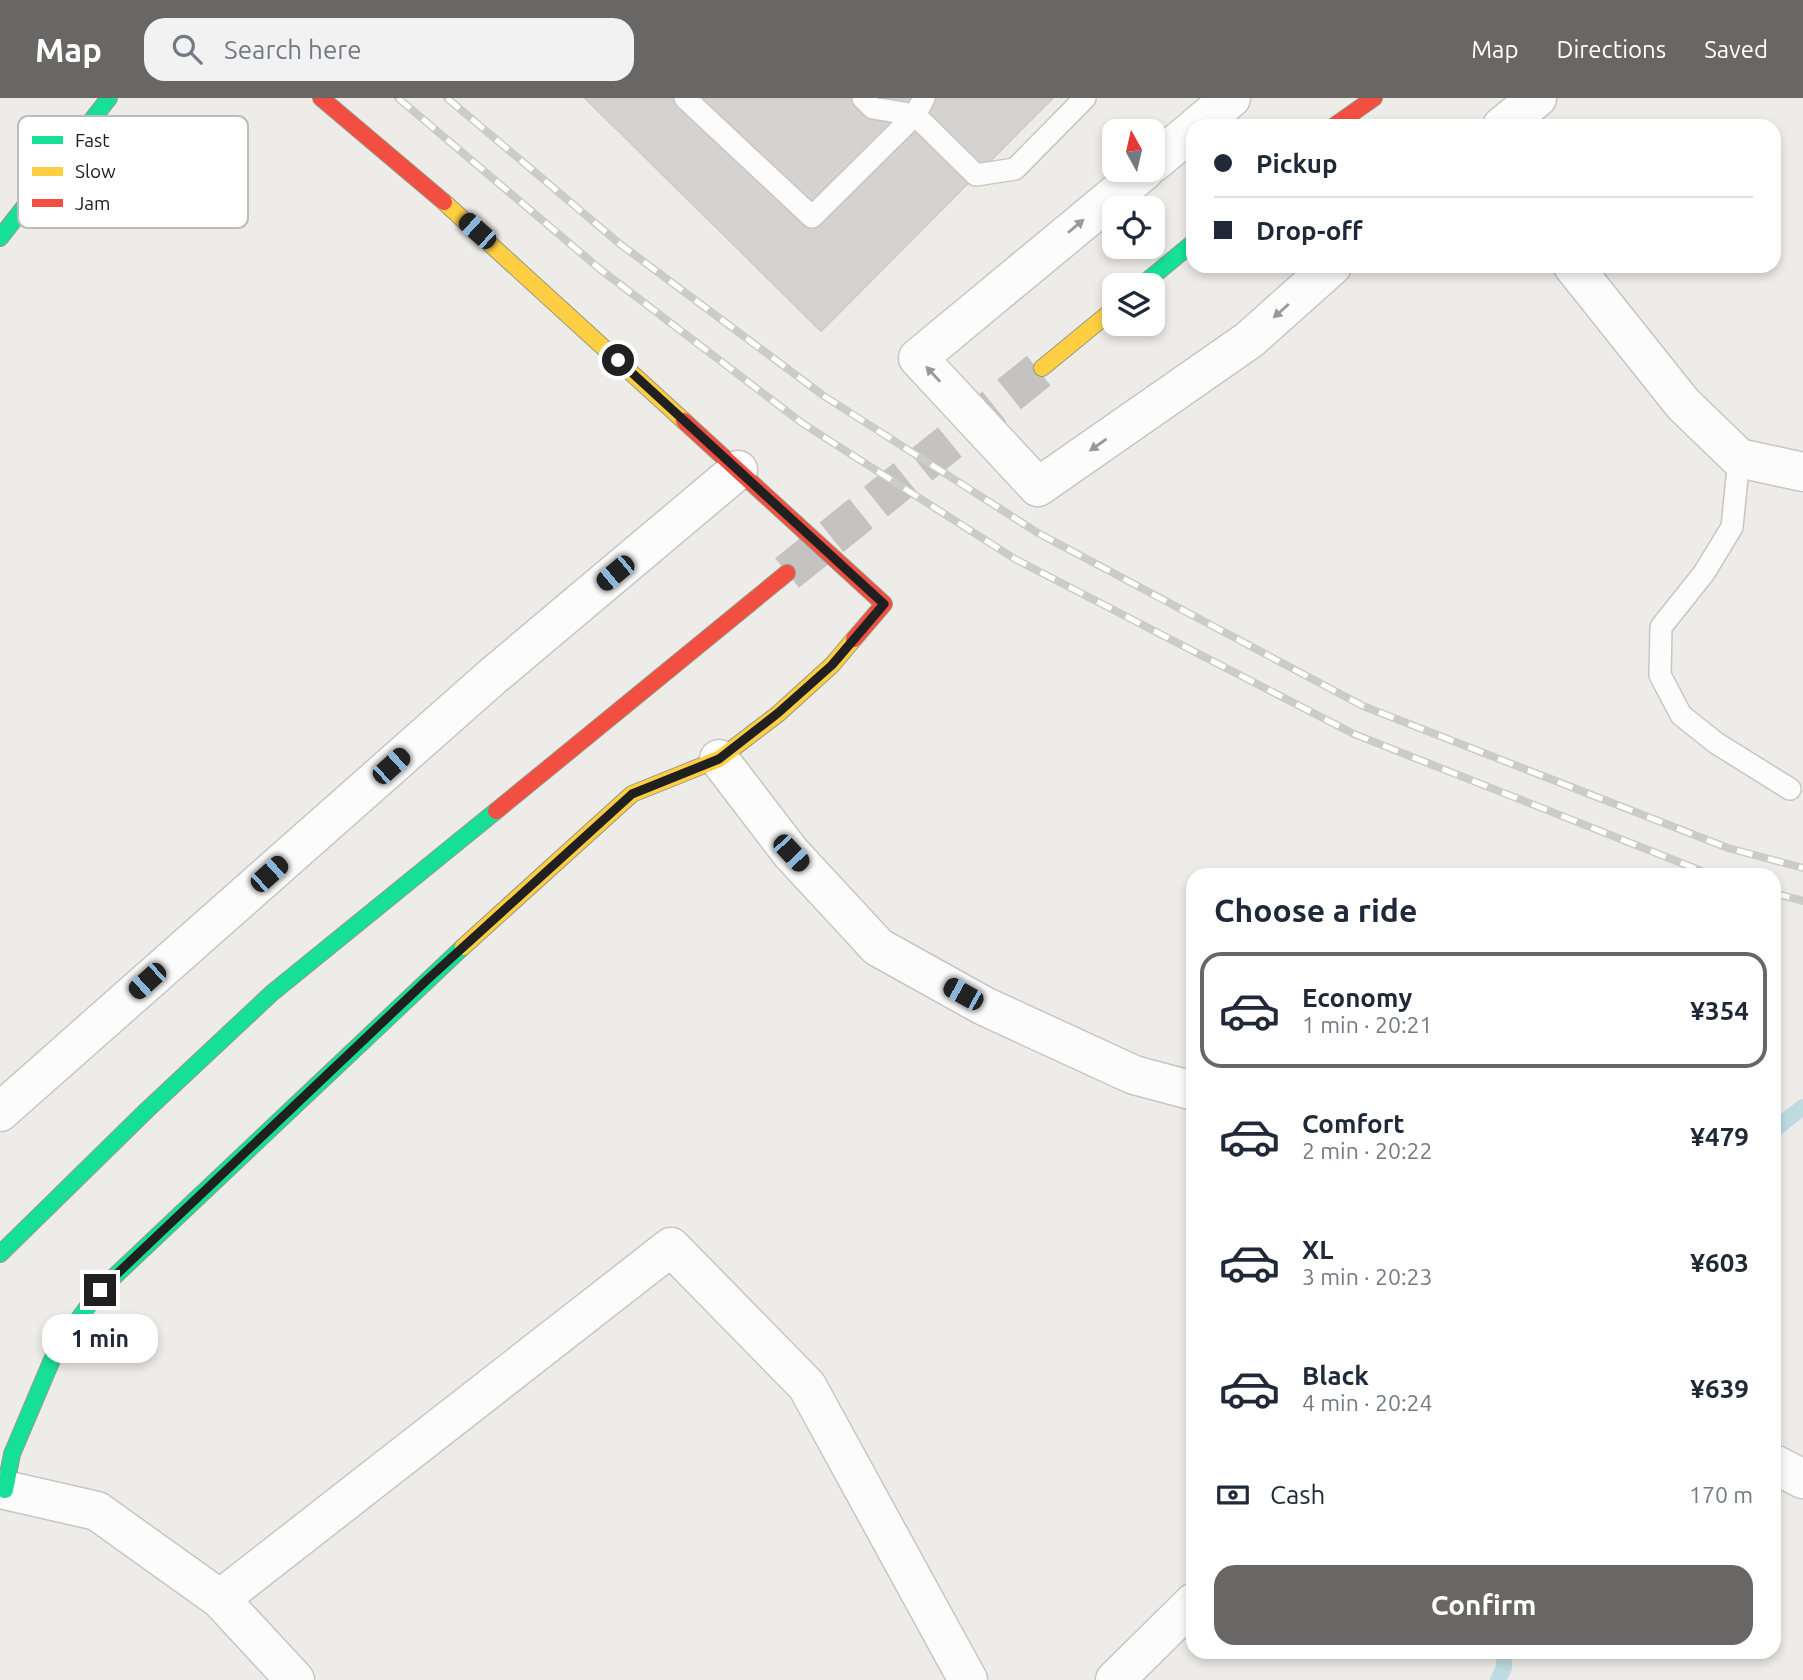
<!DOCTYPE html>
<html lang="en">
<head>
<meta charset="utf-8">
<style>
	body { margin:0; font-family:Ubuntu,sans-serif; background:#f2f2f3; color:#1f2937; height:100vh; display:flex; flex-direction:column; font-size:26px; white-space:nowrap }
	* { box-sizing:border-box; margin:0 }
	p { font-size:23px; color:#747a83 }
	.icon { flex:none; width:38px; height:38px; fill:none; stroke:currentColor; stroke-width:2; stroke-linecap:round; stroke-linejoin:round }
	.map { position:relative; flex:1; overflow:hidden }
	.panel { position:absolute; left:1186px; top:770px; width:595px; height:791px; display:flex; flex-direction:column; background:#fff; border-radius:21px; box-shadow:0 4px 10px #0003 }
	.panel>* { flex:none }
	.banner { position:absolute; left:1186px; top:21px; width:595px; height:154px; border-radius:21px; box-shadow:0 4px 10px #0003; display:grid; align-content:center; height:154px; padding:0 28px; background:#fff }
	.needle { width:46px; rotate:352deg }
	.controls { position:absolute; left:1102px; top:21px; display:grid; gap:14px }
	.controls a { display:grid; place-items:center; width:63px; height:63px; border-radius:14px; background:#fff; box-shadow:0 4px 10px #0003; font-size:35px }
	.end { position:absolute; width:32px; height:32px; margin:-16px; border:9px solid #202020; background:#fff; box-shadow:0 0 0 4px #fff }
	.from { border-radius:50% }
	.bubble { position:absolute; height:49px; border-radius:21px; background:#fff; box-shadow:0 4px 10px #0003; font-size:23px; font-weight:700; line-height:49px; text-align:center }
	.car { position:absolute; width:21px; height:42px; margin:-21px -10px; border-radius:9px; box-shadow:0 0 5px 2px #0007; background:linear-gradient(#222 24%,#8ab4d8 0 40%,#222 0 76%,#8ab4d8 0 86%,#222 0) }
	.banner b { display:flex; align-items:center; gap:24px; height:66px; font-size:26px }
	.banner b+b { border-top:2px solid #e0e1e3 }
	.banner i { width:18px; height:18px; background:#1f2937 }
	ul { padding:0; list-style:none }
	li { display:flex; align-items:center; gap:21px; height:116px; margin:0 14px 10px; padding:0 14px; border:4px solid transparent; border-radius:21px }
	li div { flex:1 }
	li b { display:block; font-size:26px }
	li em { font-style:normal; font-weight:700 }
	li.on { border-color:#686766 }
	li>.icon { width:63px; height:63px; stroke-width:1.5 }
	h2 { padding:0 28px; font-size:32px; line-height:84px }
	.pay { display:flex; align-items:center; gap:18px; height:77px; padding:0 28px; font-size:26px }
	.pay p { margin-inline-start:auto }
	.action { display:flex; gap:14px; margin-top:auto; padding:14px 28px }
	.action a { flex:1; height:80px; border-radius:21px; background:#686766; color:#fff; font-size:28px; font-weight:700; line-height:80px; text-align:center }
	header { display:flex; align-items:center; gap:42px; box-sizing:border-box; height:98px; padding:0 35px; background:#686766; color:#fff }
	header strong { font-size:33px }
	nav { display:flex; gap:38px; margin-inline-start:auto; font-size:24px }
	.search { width:490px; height:63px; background:#f2f2f3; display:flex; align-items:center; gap:18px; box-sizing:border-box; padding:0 24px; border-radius:21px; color:#747a83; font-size:26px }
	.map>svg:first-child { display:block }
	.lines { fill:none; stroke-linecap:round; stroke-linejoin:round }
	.stream { stroke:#bddbe1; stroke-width:16 }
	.building { fill:#d5d2d0; stroke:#d1cdca; stroke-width:2 }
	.secondary-tunnel { stroke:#c5c3c1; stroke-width:38; stroke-dasharray:38 19; stroke-linecap:butt }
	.lane-casing { stroke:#c7c6c5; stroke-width:24 }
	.street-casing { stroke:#c7c6c5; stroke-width:41 }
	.fast-casing { stroke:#989880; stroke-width:18 }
	.slow-casing { stroke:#989880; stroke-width:18 }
	.jam-casing { stroke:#989880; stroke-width:18 }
	.lane { stroke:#fcfcfc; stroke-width:21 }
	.street { stroke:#fcfcfc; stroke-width:38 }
	.fast { stroke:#16e098; stroke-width:16 }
	.slow { stroke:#ffcf43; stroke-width:16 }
	.jam { stroke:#f24e42; stroke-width:16 }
	.rail-casing { stroke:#cbcbca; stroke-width:8 }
	.rail { stroke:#fff; stroke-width:5; stroke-dasharray:16; stroke-linecap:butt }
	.oneway { fill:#999 }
	.route { stroke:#202020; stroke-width:9 }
	.key { fill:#fff; stroke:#bcbcbc; stroke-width:2 }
	.key-label { font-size:19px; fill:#202020 }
</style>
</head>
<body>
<header>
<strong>Map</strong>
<div class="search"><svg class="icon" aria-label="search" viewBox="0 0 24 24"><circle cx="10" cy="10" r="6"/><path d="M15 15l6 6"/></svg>Search here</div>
<nav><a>Map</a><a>Directions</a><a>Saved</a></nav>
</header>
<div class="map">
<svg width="1803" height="1582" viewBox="0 0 1803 1582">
	<rect width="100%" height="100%" fill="#eeece9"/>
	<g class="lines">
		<path class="stream" d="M 1774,1032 L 1803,1009
			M 1498,1582 L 1504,1570 L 1504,1554"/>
	</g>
	<path class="building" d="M 585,0 L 1053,0 L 821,233 Z"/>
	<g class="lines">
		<path class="secondary-tunnel" d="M 787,475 L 1042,270"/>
		<defs>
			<path id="lane" d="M 685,0 L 812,119 L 915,17
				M 863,0 L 873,10 L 915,17
				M 924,0 L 915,17 L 976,77 L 1015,71 L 1085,0
				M 1739,360 L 1732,429 L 1704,475 L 1661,529 L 1660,577 L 1681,617 L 1716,645 L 1790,691"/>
			<path id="street" d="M 1197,28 L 1231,0
				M 1502,28 L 1537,0
				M 1153,65 L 1194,31
				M 1145,72 L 918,260 L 1038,389 L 1249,242 L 1332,168
				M 1573,168 L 1683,306 L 1739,360 L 1803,374
				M 719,661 L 791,755 L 878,849 L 984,908 L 1134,977 L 1194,993
				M 0,1014 L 493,578 L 738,372
				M 1774,1366 L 1803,1381
				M 5,1392 L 97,1413 L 220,1501 L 295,1582
				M 220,1501 L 671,1149 L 807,1288 L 968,1582
				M 1115,1582 L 1194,1504"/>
			<path id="fast" d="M 0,140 L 109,0
				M 1142,187 L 1194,144
				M 0,1156 L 147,1012 L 272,895 L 496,713
				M 0,1390 L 5,1392 L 12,1356 L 57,1250 L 100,1192 L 463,849"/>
			<path id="slow" d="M 444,104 L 684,323
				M 1042,270 L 1115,210
				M 463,849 L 632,696 L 719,661 L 778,616 L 832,567 L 854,541"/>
			<path id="jam" d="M 321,0 L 444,104
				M 1334,28 L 1374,0
				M 684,323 L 884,506 L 854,541
				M 496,713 L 787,475"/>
		</defs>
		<use href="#lane" class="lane-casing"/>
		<use href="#street" class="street-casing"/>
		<use href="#fast" class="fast-casing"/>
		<use href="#slow" class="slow-casing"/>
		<use href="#jam" class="jam-casing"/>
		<use href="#lane" class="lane"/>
		<use href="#street" class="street"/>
		<use href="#fast" class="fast"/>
		<use href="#slow" class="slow"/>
		<use href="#jam" class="jam"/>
		<defs>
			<path id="rail" d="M 398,0 L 601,172 L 802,325 L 1015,461 L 1354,636 L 1712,777
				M 447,0 L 620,146 L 824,298 L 1038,435 L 1363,608 L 1728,750 L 1803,770
				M 1774,795 L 1803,803"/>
		</defs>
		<use href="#rail" class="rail-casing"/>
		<use href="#rail" class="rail"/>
	</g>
	<defs><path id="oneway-solid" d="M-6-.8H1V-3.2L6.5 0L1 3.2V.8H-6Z" transform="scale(1.75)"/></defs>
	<g class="oneway">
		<use href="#oneway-solid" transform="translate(1076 128) rotate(-40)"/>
		<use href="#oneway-solid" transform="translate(1281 213) rotate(138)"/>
		<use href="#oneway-solid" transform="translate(933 276) rotate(-133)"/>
		<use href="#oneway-solid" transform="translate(1098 347) rotate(145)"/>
	</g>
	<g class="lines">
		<path class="route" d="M 100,1192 L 428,881 L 632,696 L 719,661 L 778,615 L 832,567 L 884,506 L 618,262"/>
	</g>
	<rect x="18" y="18" width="230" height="112" rx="10" class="key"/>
	<rect x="32" y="38" width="31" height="8" fill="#16e098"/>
	<rect x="32" y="69" width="31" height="9" fill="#ffcf43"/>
	<rect x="32" y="101" width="31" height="8" fill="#f24e42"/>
	<g class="key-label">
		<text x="75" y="49">Fast</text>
		<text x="75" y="80">Slow</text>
		<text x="75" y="112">Jam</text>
	</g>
</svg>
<div class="controls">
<a><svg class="needle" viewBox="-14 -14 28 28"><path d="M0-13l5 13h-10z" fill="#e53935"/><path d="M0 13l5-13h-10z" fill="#747a83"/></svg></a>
<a><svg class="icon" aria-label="locate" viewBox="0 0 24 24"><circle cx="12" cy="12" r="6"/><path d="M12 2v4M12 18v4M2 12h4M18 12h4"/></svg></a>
<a><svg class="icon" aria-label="layers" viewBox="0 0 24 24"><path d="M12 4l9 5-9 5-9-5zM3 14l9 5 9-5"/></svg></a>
</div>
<i class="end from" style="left:618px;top:262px"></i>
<i class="end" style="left:100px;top:1192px"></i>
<div class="bubble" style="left:42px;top:1216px;width:116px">1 min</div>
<i class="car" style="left:477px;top:133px;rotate:312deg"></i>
<i class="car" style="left:615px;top:475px;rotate:230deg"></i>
<i class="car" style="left:391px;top:668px;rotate:48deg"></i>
<i class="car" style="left:791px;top:755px;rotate:137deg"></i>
<i class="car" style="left:269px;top:776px;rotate:48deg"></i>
<i class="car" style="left:147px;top:883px;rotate:228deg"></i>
<i class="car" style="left:963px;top:896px;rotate:299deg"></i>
<div class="banner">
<b><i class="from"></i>Pickup</b>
<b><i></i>Drop-off</b>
</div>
<section class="panel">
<h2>Choose a ride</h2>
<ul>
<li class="on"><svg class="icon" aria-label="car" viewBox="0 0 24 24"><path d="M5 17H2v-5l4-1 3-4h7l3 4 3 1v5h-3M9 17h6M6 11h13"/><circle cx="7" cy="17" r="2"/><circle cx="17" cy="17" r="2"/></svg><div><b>Economy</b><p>1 min · 20:21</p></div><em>¥354</em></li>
<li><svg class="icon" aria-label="car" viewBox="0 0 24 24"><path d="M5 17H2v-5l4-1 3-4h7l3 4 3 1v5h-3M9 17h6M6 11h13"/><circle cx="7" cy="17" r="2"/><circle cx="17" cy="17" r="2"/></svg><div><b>Comfort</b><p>2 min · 20:22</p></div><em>¥479</em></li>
<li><svg class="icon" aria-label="car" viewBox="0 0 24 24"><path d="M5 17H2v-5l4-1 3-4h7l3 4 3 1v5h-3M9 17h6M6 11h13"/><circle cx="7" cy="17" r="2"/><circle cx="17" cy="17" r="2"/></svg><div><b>XL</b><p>3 min · 20:23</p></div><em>¥603</em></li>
<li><svg class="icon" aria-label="car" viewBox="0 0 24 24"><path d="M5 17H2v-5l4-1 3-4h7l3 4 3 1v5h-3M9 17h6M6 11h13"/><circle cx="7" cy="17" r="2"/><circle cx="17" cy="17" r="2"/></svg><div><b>Black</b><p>4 min · 20:24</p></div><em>¥639</em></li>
</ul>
<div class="pay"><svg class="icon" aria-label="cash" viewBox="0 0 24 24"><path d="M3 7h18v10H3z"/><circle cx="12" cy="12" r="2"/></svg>Cash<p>170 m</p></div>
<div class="action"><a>Confirm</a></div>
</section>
</div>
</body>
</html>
